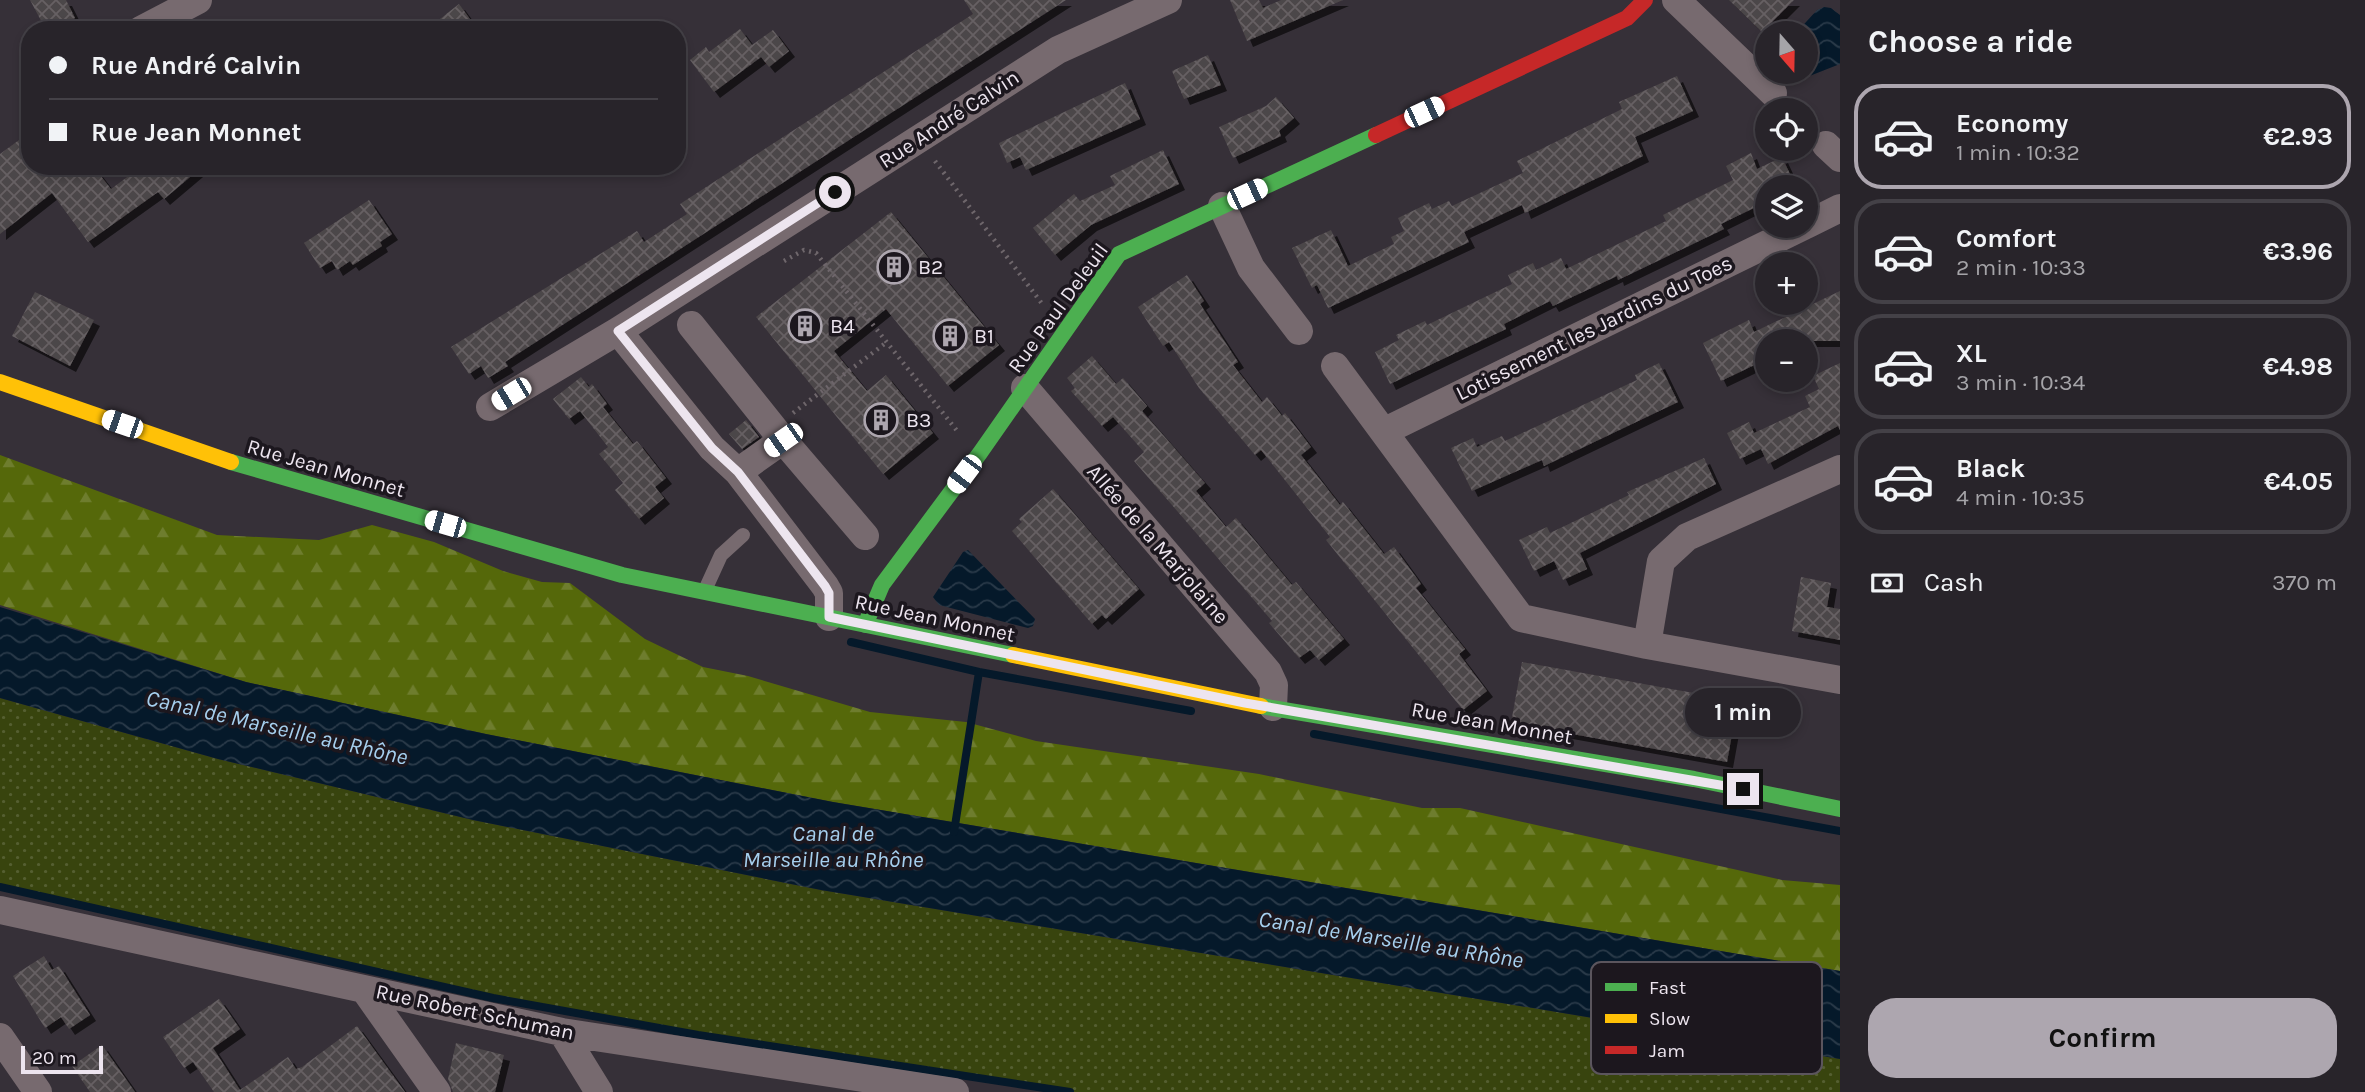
<!DOCTYPE html>
<html lang="en">
<head>
<meta charset="utf-8">
<style>
	body { margin:0; font-family:Karla,sans-serif; background:#343036; color:#f1f3f6; height:100vh; display:flex; flex-direction:column; font-size:26px; white-space:nowrap }
	* { box-sizing:border-box; margin:0 }
	p { font-size:23px; color:#a5a4a8 }
	.icon { flex:none; width:38px; height:38px; fill:none; stroke:currentColor; stroke-width:2; stroke-linecap:round; stroke-linejoin:round }
	.map { position:relative; flex:1; overflow:hidden }
	.drawer { display:flex; flex-direction:column; background:#28242a; width:525px }
	.drawer>* { flex:none }
	.top-card { position:absolute; left:21px; top:21px; width:665px; height:154px; border-radius:28px; box-shadow:0 4px 10px #0003,0 0 0 2px #444147; display:grid; align-content:center; height:154px; padding:0 28px; background:#28242a }
	.needle { width:46px; rotate:160deg }
	.tools { position:absolute; left:1755px; top:21px; display:grid; gap:14px }
	.tools a { display:grid; place-items:center; width:63px; height:63px; border-radius:50%; background:#28242a; box-shadow:0 4px 10px #0003,0 0 0 2px #444147; font-size:35px }
	.scale { position:absolute; left:21px; bottom:18px; width:82px; box-sizing:border-box; padding-left:7px; border:4px solid #ede5ef; border-top:0; font-size:19px; line-height:24px; white-space:nowrap; color:#ede5ef; -webkit-text-stroke:5px #1c171e; paint-order:stroke }
	.end { position:absolute; width:32px; height:32px; margin:-16px; border:9px solid #ede5ef; background:#111; box-shadow:0 0 0 4px #111 }
	.from { border-radius:50% }
	.bubble { position:absolute; height:49px; border-radius:24px; background:#28242a; box-shadow:0 4px 10px #0003,0 0 0 2px #444147; font-size:23px; font-weight:700; line-height:49px; text-align:center }
	.car { position:absolute; width:21px; height:42px; margin:-21px -10px; border-radius:9px; box-shadow:0 0 5px 2px #0007; background:linear-gradient(#fff 24%,#345 0 40%,#fff 0 76%,#345 0 86%,#fff 0) }
	.top-card b { display:flex; align-items:center; gap:24px; height:66px; font-size:26px }
	.top-card b+b { border-top:2px solid #444147 }
	.top-card i { width:18px; height:18px; background:#f1f3f6 }
	ul { padding:0; list-style:none }
	li { display:flex; align-items:center; gap:21px; height:105px; margin:0 14px 10px; padding:0 14px; border:4px solid #444147; border-radius:28px }
	li div { flex:1 }
	li b { display:block; font-size:26px }
	li em { font-style:normal; font-weight:700 }
	li.on { border-color:#ada6af }
	li>.icon { width:63px; height:63px; stroke-width:1.5 }
	h2 { padding:0 28px; font-size:32px; line-height:84px }
	.pay { display:flex; align-items:center; gap:18px; height:77px; padding:0 28px; font-size:26px }
	.pay p { margin-inline-start:auto }
	.cta { display:flex; gap:14px; margin-top:auto; padding:14px 28px }
	.cta a { flex:1; height:80px; border-radius:28px; background:#ada6af; color:#111; font-size:28px; font-weight:700; line-height:80px; text-align:center }
	main { display:flex; flex:1; min-height:0 }
	.map>svg:first-child { display:block }
	.grass { fill:url(#grass-dots) }
	.forest { fill:url(#forest-firs) }
	.water { fill:url(#water-waves) }
	.lines { fill:none; stroke-linecap:round; stroke-linejoin:round }
	.stream { stroke:#05192a; stroke-width:8 }
	.building { fill:url(#building-cross-hatch); filter:url(#shadow) }
	.path { stroke:#6e666b; stroke-width:4.5; stroke-dasharray:2 5; stroke-linecap:butt }
	.lane { stroke:#776a6f; stroke-width:14 }
	.street { stroke:#776a6f; stroke-width:28 }
	.fast { stroke:#4caf50; stroke-width:16 }
	.slow { stroke:#ffc107; stroke-width:16 }
	.jam { stroke:#c62828; stroke-width:16 }
	.route { stroke:#ede5ef; stroke-width:9 }
	.labels { text-anchor:middle; stroke-width:7; stroke-linejoin:round; paint-order:stroke }
	.street-label { font-size:21px; fill:#ede5ef; stroke:#1c171e }
	.poi-label { font-size:21px; fill:#ede5ef; stroke:#1c171e; text-anchor:start }
	.water-label { font-size:23px; font-style:italic; fill:#a6cfee; stroke:#1c171e }
	.key { fill:#1c171e; stroke:#5b555d; stroke-width:2 }
	.key-label { font-size:19px; fill:#ede5ef }
</style>
</head>
<body>
<main>
<div class="map">
<svg width="1840" height="1092" viewBox="0 0 1840 1092">
	<defs>
		<pattern id="grass-dots" width="8" height="8" patternUnits="userSpaceOnUse" patternTransform="scale(1.75)"><rect width="8" height="8" fill="#38440e"/><path d="M2 2h.1M6 6h.1" fill="none" stroke="#555f31" stroke-width="1.8" stroke-linecap="round"/></pattern>
		<pattern id="forest-firs" width="22" height="20" patternUnits="userSpaceOnUse" patternTransform="scale(1.75)"><rect width="22" height="20" fill="#55680a"/><path d="M5 1l3.5 6h-7zM16 11l3.5 6h-7z" fill="#6e7d2e"/></pattern>
		<pattern id="water-waves" width="16" height="10" patternUnits="userSpaceOnUse" patternTransform="scale(1.75)"><rect width="16" height="10" fill="#05192a"/><path d="M0 5q4-4 8 0t8 0" fill="none" stroke="#2a3a49"/></pattern>
		<pattern id="building-cross-hatch" width="8" height="8" patternUnits="userSpaceOnUse" patternTransform="scale(1.75)"><rect width="8" height="8" fill="#4c4648"/><path d="M0 0l8 8M0 8l8-8" fill="none" stroke="#666163"/></pattern>
		<filter id="shadow"><feDropShadow dx="6" dy="6" stdDeviation="0" flood-color="#0009"/></filter>
	</defs>
	<rect width="100%" height="100%" fill="#363038"/>
	<path class="grass" d="M 0,698 L 218,759 L 473,820 L 821,890 L 1840,1059 L 1840,1092 L 1075,1092 L 572,1014 L 0,884 Z"/>
	<path class="forest" d="M 0,455 L 217,535 L 319,540 L 372,525 L 434,542 L 503,571 L 542,582 L 570,583 L 645,639 L 703,667 L 748,676 L 870,712 L 966,722 L 1036,741 L 1259,774 L 1422,808 L 1460,808 L 1782,880 L 1840,885 L 1840,971 L 833,802 L 486,734 L 246,682 L 0,605 Z"/>
	<path class="water" d="M 1824,7 L 1831,8 L 1840,15 L 1840,64 L 1807,77 L 1797,72 L 1806,72 L 1806,33 L 1796,33 L 1817,10 Z
		M 968,550 L 1035,619 L 1033,626 L 1028,628 L 939,605 L 933,597 L 963,552 Z
		M 0,607 L 246,682 L 486,734 L 833,802 L 1840,971 L 1840,1059 L 821,890 L 473,820 L 218,759 L 0,698 Z"/>
	<g class="lines">
		<path class="stream" d="M 851,642 L 979,672 L 1191,711
			M 1314,734 L 1840,831
			M 954,832 L 979,672
			M 0,887 L 493,998 L 698,1035 L 1070,1092"/>
	</g>
	<path class="building" d="M 30,0 L 66,0 L 75,18 L 46,30 Z
		M 964,0 L 1066,0 L 505,362 L 508,366 L 488,378 L 481,366 L 469,374 L 451,347 L 637,231 L 644,242 L 687,214 L 680,204 L 973,14 Z
		M 1230,0 L 1259,0 L 1263,8 L 1281,0 L 1343,0 L 1247,41 Z
		M 1729,0 L 1794,0 L 1762,32 Z
		M 459,4 L 478,30 L 426,30 Z
		M 740,29 L 752,45 L 773,30 L 789,51 L 769,67 L 761,57 L 714,92 L 690,60 L 706,47 L 709,52 Z
		M 1208,55 L 1221,85 L 1184,99 L 1172,71 Z
		M 1677,76 L 1693,111 L 1635,137 L 1643,156 L 1525,213 L 1522,205 L 1464,232 L 1469,242 L 1328,308 L 1317,285 L 1312,288 L 1292,248 L 1331,230 L 1348,266 L 1394,244 L 1391,237 L 1404,231 L 1398,218 L 1429,203 L 1432,209 L 1449,201 L 1452,206 L 1523,173 L 1517,161 L 1622,109 L 1619,102 Z
		M 1125,83 L 1140,119 L 1026,170 L 1020,157 L 1007,163 L 999,143 Z
		M 1276,97 L 1294,118 L 1279,131 L 1281,136 L 1233,158 L 1219,127 L 1266,106 Z
		M 30,132 L 30,166 L 93,166 L 111,189 L 142,166 L 203,166 L 164,199 L 158,192 L 88,242 L 52,193 L 0,234 L 0,154 Z
		M 1163,150 L 1179,184 L 1091,225 L 1055,255 L 1033,228 L 1074,194 L 1080,201 L 1115,185 L 1110,176 Z
		M 1751,153 L 1757,169 L 1782,157 L 1796,187 L 1768,187 L 1768,201 L 1721,224 L 1724,229 L 1618,280 L 1617,276 L 1553,306 L 1550,301 L 1504,324 L 1506,329 L 1390,384 L 1375,352 L 1399,340 L 1396,335 L 1425,321 L 1427,325 L 1512,284 L 1508,275 L 1533,263 L 1536,270 L 1561,258 L 1566,269 L 1666,221 L 1663,215 L 1733,180 L 1726,166 Z
		M 369,200 L 392,234 L 380,242 L 382,246 L 353,265 L 350,261 L 337,270 L 332,261 L 320,268 L 304,243 Z
		M 891,212 L 999,345 L 948,386 L 886,309 L 834,351 L 867,391 L 886,375 L 933,433 L 883,474 L 756,317 Z
		M 1187,275 L 1204,301 L 1200,304 L 1238,362 L 1233,365 L 1262,402 L 1267,397 L 1282,416 L 1285,413 L 1311,447 L 1301,455 L 1340,505 L 1343,502 L 1384,554 L 1394,547 L 1421,584 L 1416,588 L 1465,649 L 1459,654 L 1487,691 L 1463,710 L 1326,540 L 1330,537 L 1261,450 L 1255,455 L 1199,388 L 1169,342 L 1163,346 L 1138,307 Z
		M 1840,291 L 1840,341 L 1759,341 L 1767,359 L 1721,381 L 1703,343 L 1749,320 L 1754,332 Z
		M 35,292 L 94,320 L 70,366 L 12,336 Z
		M 1092,356 L 1116,384 L 1123,378 L 1147,406 L 1142,411 L 1205,483 L 1196,491 L 1226,527 L 1236,518 L 1292,585 L 1296,582 L 1344,639 L 1319,660 L 1310,650 L 1299,658 L 1269,623 L 1272,621 L 1134,461 L 1144,452 L 1113,417 L 1102,426 L 1071,391 L 1075,388 L 1067,378 Z
		M 1659,363 L 1678,402 L 1544,466 L 1542,460 L 1472,491 L 1451,448 L 1473,438 L 1477,447 L 1502,436 L 1505,441 L 1637,380 L 1635,375 Z
		M 1840,363 L 1840,430 L 1838,426 L 1768,464 L 1761,449 L 1740,459 L 1727,433 L 1749,422 L 1754,433 L 1810,407 L 1805,396 L 1819,389 L 1813,376 Z
		M 581,377 L 589,387 L 592,384 L 607,404 L 603,407 L 633,444 L 637,441 L 666,478 L 655,487 L 664,498 L 639,519 L 615,490 L 623,483 L 599,454 L 608,447 L 580,411 L 569,419 L 553,399 Z
		M 746,420 L 759,437 L 742,449 L 729,434 Z
		M 1704,458 L 1716,484 L 1580,553 L 1587,569 L 1563,580 L 1554,561 L 1534,571 L 1519,540 L 1547,527 L 1550,533 L 1629,495 L 1627,492 Z
		M 1053,489 L 1139,589 L 1106,619 L 1102,615 L 1092,624 L 1012,531 L 1022,522 L 1019,519 Z
		M 1801,577 L 1831,583 L 1827,607 L 1840,609 L 1840,640 L 1792,631 Z
		M 1522,662 L 1738,701 L 1727,762 L 1511,723 Z
		M 44,956 L 52,970 L 59,966 L 90,1015 L 69,1029 L 61,1017 L 45,1028 L 13,976 Z
		M 219,999 L 240,1029 L 213,1048 L 240,1090 L 288,1057 L 296,1069 L 302,1067 L 357,1026 L 405,1092 L 214,1092 L 193,1062 L 184,1068 L 163,1037 Z
		M 456,1043 L 504,1055 L 495,1092 L 453,1092 L 448,1079 Z
		M 102,1045 L 135,1092 L 90,1092 L 72,1066 Z"/>
	<g class="lines">
		<path class="path" d="M 935,161 L 1043,305
			M 784,261 L 804,250 L 816,253 L 958,432
			M 793,413 L 887,342"/>
		<path class="lane" d="M 705,590 L 721,555 L 743,535"/>
		<path class="street" d="M 1676,0 L 1773,93
			M 141,30 L 198,0
			M 1826,145 L 1840,158
			M 1222,206 L 1251,268 L 1299,331
			M 1806,225 L 1840,208
			M 691,325 L 783,440
			M 618,331 L 712,448 L 738,472 L 825,586 L 829,593 L 829,617
			M 1335,366 L 1521,618 L 1647,645 L 1840,680
			M 1025,388 L 1268,672 L 1274,685 L 1273,707
			M 490,407 L 618,331 L 1058,50 L 1168,0
			M 1385,431 L 1804,226
			M 738,472 L 783,440 L 865,536
			M 1647,645 L 1661,561 L 1687,537 L 1840,469
			M 0,910 L 562,1032 L 955,1092
			M 364,989 L 437,1092
			M 562,1032 L 599,1092
			M 0,1037 L 38,1092"/>
		<path class="fast" d="M 231,462 L 622,575 L 1013,655
			M 865,625 L 882,585 L 980,453 L 1119,254 L 1376,135
			M 1261,706 L 1694,779 L 1840,809"/>
		<path class="slow" d="M 0,382 L 231,462
			M 1013,655 L 1261,706"/>
		<path class="jam" d="M 1376,135 L 1627,18 L 1645,0"/>
	</g>
	<g class="lines">
		<path class="route" d="M 835,192 L 618,331 L 712,448 L 738,472 L 825,586 L 829,593 L 829,617 L 1245,703 L 1743,789"/>
	</g>
	<defs>
		<symbol id="building-ring" viewBox="-11 -11 22 22"><circle r="9.5" fill="#1c171e" stroke="#ada6af" stroke-width="1.5"/><path d="M-4-6H4V6H1V3H-1V6H-4ZM-2.5-4.3h1.7v1.8h-1.7ZM.8-4.3h1.7v1.8H.8ZM-2.5-1h1.7V.8h-1.7ZM.8-1h1.7V.8H.8Z" fill="#ada6af"/></symbol>
	</defs>
	<g fill-rule="evenodd">
		<use href="#building-ring" x="875" y="248" width="38" height="38"/>
		<use href="#building-ring" x="786" y="307" width="38" height="38"/>
		<use href="#building-ring" x="931" y="317" width="38" height="38"/>
		<use href="#building-ring" x="862" y="401" width="38" height="38"/>
	</g>
	<g class="labels">
		<g class="street-label">
			<text transform="translate(949 119) rotate(-33)" y="7">Rue André Calvin</text>
			<text transform="translate(1058 308) rotate(-54)" y="7">Rue Paul Deleuil</text>
			<text transform="translate(1594 328) rotate(-26)" y="7">Lotissement les Jardins du Toes</text>
			<text transform="translate(326 468) rotate(16)" y="7">Rue Jean Monnet</text>
			<text transform="translate(1158 544) rotate(49)" y="7">Allée de la Marjolaine</text>
			<text transform="translate(935 618) rotate(12)" y="7">Rue Jean Monnet</text>
			<text transform="translate(1492 723) rotate(10)" y="7">Rue Jean Monnet</text>
			<text transform="translate(475 1012) rotate(12)" y="7">Rue Robert Schuman</text>
		</g>
		<g class="poi-label">
			<text x="918" y="274">B2</text>
			<text x="830" y="333">B4</text>
			<text x="974" y="343">B1</text>
			<text x="906" y="427">B3</text>
		</g>
		<g class="water-label">
			<text transform="translate(277 727) rotate(13)" y="8">Canal de Marseille au Rhône</text>
			<text x="833" y="841">Canal de<tspan x="833" dy="26">Marseille au Rhône</tspan></text>
			<text transform="translate(1391 939) rotate(9)" y="8">Canal de Marseille au Rhône</text>
		</g>
	</g>
	<rect x="1591" y="962" width="231" height="112" rx="10" class="key"/>
	<rect x="1605" y="983" width="32" height="8" fill="#4caf50"/>
	<rect x="1605" y="1014" width="32" height="9" fill="#ffc107"/>
	<rect x="1605" y="1046" width="32" height="8" fill="#c62828"/>
	<g class="key-label">
		<text x="1649" y="994">Fast</text>
		<text x="1649" y="1025">Slow</text>
		<text x="1649" y="1057">Jam</text>
	</g>
</svg>
<div class="tools">
<a><svg class="needle" viewBox="-14 -14 28 28"><path d="M0-13l5 13h-10z" fill="#e53935"/><path d="M0 13l5-13h-10z" fill="#a5a4a8"/></svg></a>
<a><svg class="icon" aria-label="locate" viewBox="0 0 24 24"><circle cx="12" cy="12" r="6"/><path d="M12 2v4M12 18v4M2 12h4M18 12h4"/></svg></a>
<a><svg class="icon" aria-label="layers" viewBox="0 0 24 24"><path d="M12 4l9 5-9 5-9-5zM3 14l9 5 9-5"/></svg></a>
<a>+</a>
<a>−</a>
</div>
<div class="scale">20 m</div>
<i class="end from" style="left:835px;top:192px"></i>
<i class="end" style="left:1743px;top:789px"></i>
<div class="bubble" style="left:1685px;top:688px;width:116px">1 min</div>
<i class="car" style="left:1424px;top:112px;rotate:65deg"></i>
<i class="car" style="left:1247px;top:194px;rotate:65deg"></i>
<i class="car" style="left:511px;top:394px;rotate:239deg"></i>
<i class="car" style="left:122px;top:424px;rotate:289deg"></i>
<i class="car" style="left:783px;top:440px;rotate:235deg"></i>
<i class="car" style="left:964px;top:474px;rotate:217deg"></i>
<i class="car" style="left:445px;top:524px;rotate:286deg"></i>
<div class="top-card">
<b><i class="from"></i>Rue André Calvin</b>
<b><i></i>Rue Jean Monnet</b>
</div>
</div>
<section class="drawer">
<h2>Choose a ride</h2>
<ul>
<li class="on"><svg class="icon" aria-label="car" viewBox="0 0 24 24"><path d="M5 17H2v-5l4-1 3-4h7l3 4 3 1v5h-3M9 17h6M6 11h13"/><circle cx="7" cy="17" r="2"/><circle cx="17" cy="17" r="2"/></svg><div><b>Economy</b><p>1 min · 10:32</p></div><em>€2.93</em></li>
<li><svg class="icon" aria-label="car" viewBox="0 0 24 24"><path d="M5 17H2v-5l4-1 3-4h7l3 4 3 1v5h-3M9 17h6M6 11h13"/><circle cx="7" cy="17" r="2"/><circle cx="17" cy="17" r="2"/></svg><div><b>Comfort</b><p>2 min · 10:33</p></div><em>€3.96</em></li>
<li><svg class="icon" aria-label="car" viewBox="0 0 24 24"><path d="M5 17H2v-5l4-1 3-4h7l3 4 3 1v5h-3M9 17h6M6 11h13"/><circle cx="7" cy="17" r="2"/><circle cx="17" cy="17" r="2"/></svg><div><b>XL</b><p>3 min · 10:34</p></div><em>€4.98</em></li>
<li><svg class="icon" aria-label="car" viewBox="0 0 24 24"><path d="M5 17H2v-5l4-1 3-4h7l3 4 3 1v5h-3M9 17h6M6 11h13"/><circle cx="7" cy="17" r="2"/><circle cx="17" cy="17" r="2"/></svg><div><b>Black</b><p>4 min · 10:35</p></div><em>€4.05</em></li>
</ul>
<div class="pay"><svg class="icon" aria-label="cash" viewBox="0 0 24 24"><path d="M3 7h18v10H3z"/><circle cx="12" cy="12" r="2"/></svg>Cash<p>370 m</p></div>
<div class="cta"><a>Confirm</a></div>
</section>
</main>
</body>
</html>
